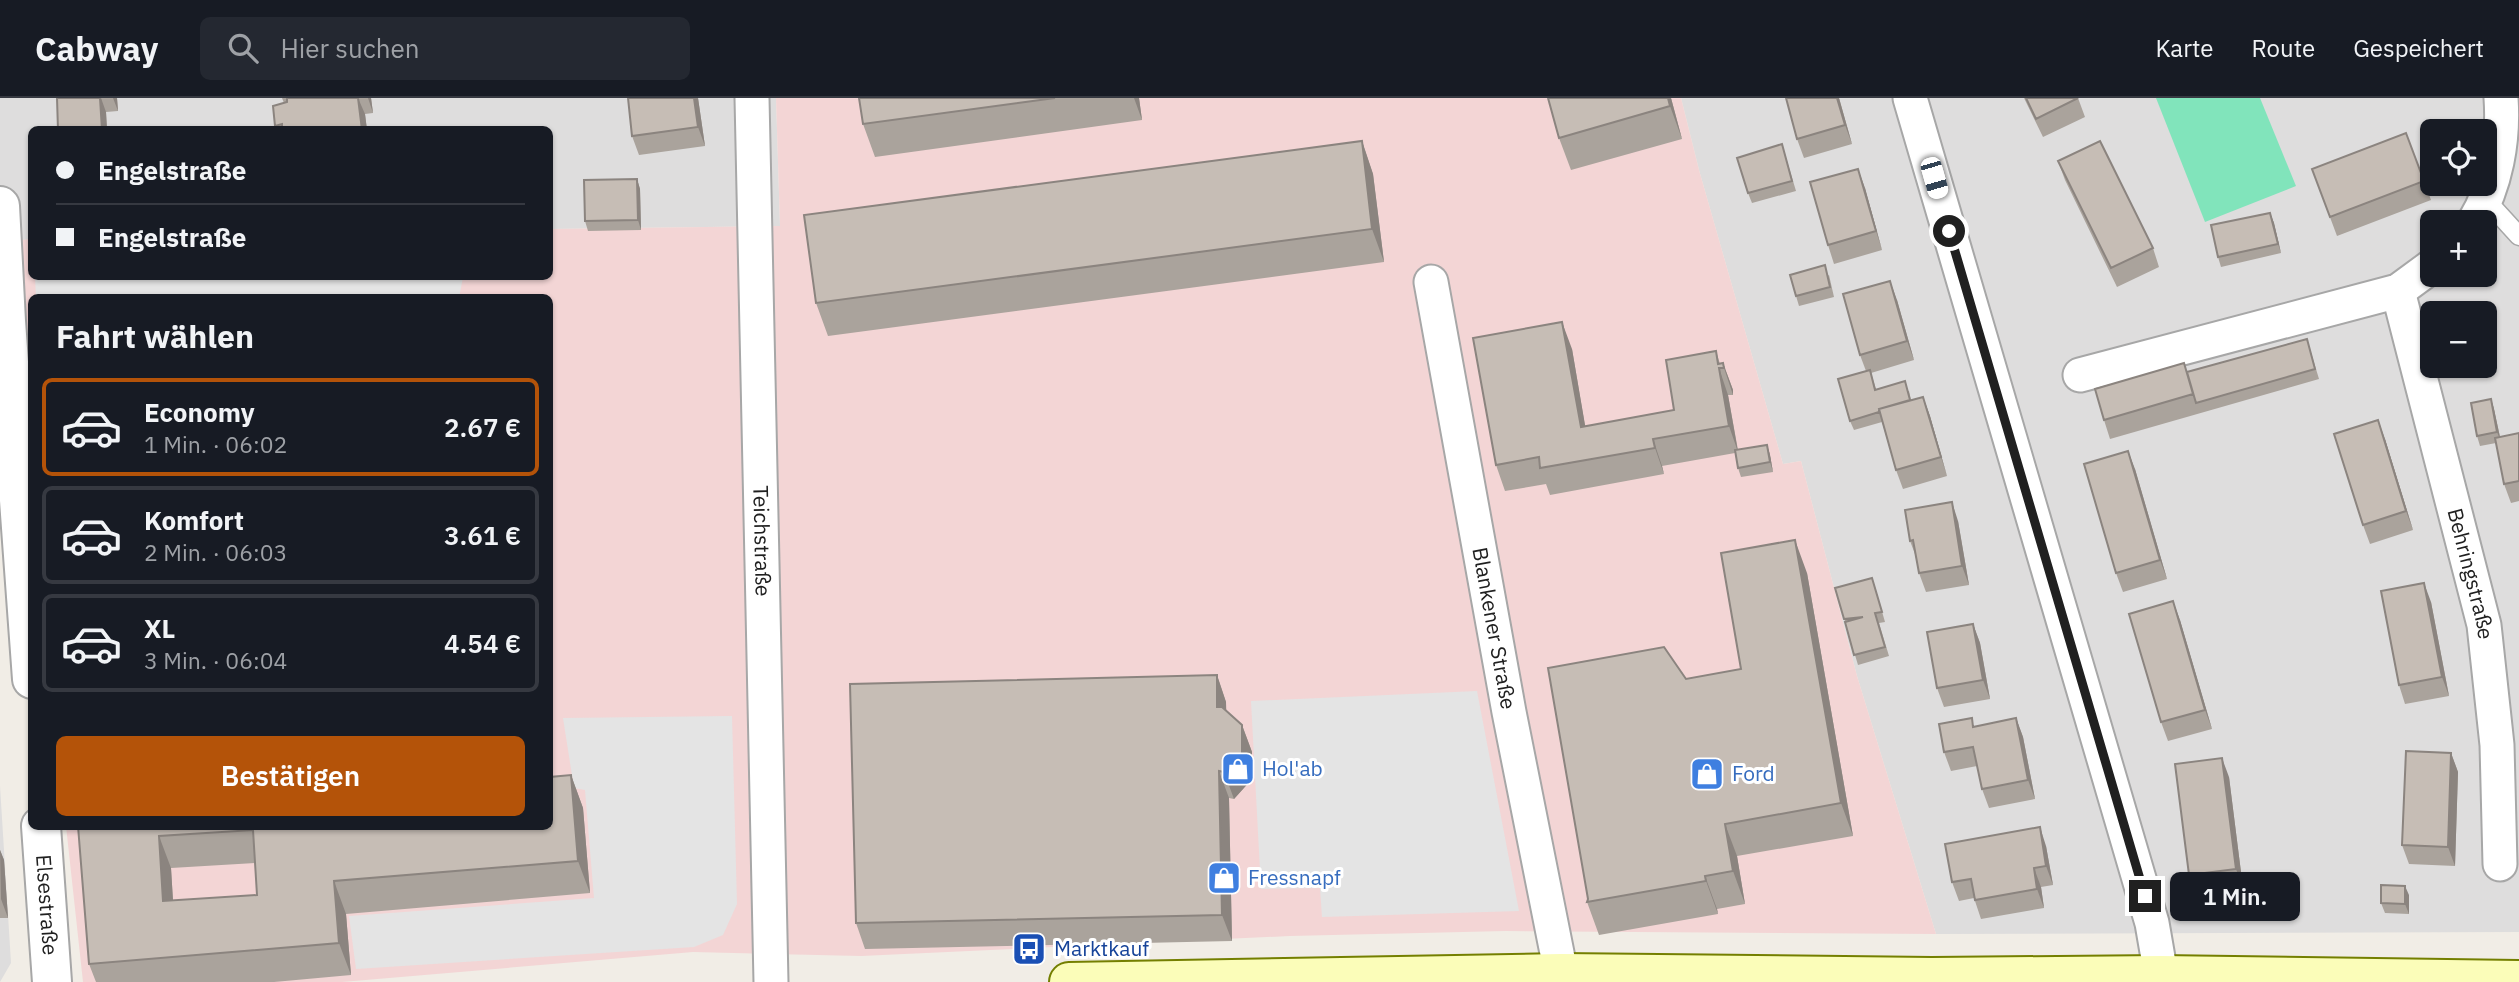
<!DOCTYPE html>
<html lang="de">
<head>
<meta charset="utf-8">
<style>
	body { margin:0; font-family:"IBM Plex Sans",sans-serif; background:#242831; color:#f1f3f6; height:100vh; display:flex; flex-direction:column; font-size:26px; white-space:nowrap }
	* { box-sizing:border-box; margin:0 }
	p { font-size:23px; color:#9ea1a6 }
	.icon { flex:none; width:38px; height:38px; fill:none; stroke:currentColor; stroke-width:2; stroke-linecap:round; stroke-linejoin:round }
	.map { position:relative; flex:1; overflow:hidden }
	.side { position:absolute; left:28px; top:196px; width:525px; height:536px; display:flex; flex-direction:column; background:#171b24; border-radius:10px; box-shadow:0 2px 5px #0004 }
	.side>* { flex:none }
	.top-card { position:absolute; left:28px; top:28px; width:525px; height:154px; border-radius:10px; box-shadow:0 2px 5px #0004; display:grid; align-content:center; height:154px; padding:0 28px; background:#171b24 }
	.tools { position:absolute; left:2420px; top:21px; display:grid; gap:14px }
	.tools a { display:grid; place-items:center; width:77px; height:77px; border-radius:10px; background:#171b24; box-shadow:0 2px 5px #0004; font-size:35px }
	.end { position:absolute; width:32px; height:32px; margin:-16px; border:9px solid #202020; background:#fff; box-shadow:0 0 0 4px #fff }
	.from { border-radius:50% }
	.bubble { position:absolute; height:49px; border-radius:10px; background:#171b24; box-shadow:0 2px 5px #0004; font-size:23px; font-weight:600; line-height:49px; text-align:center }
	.car { position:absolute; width:21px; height:42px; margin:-21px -10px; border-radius:9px; box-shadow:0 0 5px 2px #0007; background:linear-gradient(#fff 24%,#345 0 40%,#fff 0 76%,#345 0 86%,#fff 0) }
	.top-card b { display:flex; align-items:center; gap:24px; height:66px; font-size:26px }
	.top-card b+b { border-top:2px solid #363941 }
	.top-card i { width:18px; height:18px; background:#f1f3f6 }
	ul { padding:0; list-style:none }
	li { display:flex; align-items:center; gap:21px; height:98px; margin:0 14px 10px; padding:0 14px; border:4px solid #363941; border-radius:10px }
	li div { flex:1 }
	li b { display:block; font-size:26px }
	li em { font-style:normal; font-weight:600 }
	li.active { border-color:#b45309 }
	li>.icon { width:63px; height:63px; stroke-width:1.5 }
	h2 { padding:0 28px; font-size:32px; line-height:84px }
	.button { display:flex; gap:14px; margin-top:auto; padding:14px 28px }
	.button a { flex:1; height:80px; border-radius:10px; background:#b45309; color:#fff; font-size:28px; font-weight:600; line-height:80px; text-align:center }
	header { display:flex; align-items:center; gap:42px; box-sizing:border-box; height:98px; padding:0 35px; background:#171b24; border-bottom:2px solid #363941 }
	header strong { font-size:33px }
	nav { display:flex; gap:38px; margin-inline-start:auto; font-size:24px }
	.search { width:490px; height:63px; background:#242831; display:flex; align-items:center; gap:18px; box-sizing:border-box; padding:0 24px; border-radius:10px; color:#9ea1a6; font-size:26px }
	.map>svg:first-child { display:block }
	.residential { fill:#dedddd; fill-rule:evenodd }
	.commercial { fill:#f3d5d5 }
	.pitch { fill:#81e4bb }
	.parking { fill:#e4e4e4 }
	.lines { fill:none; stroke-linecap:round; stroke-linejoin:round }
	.service-casing { stroke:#a7a7a7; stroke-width:21 }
	.minor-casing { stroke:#a7a7a7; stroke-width:37 }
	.tertiary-casing { stroke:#a7a7a7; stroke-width:42 }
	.secondary-casing { stroke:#747f00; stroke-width:42 }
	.service { stroke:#fff; stroke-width:18 }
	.minor { stroke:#fff; stroke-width:33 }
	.tertiary { stroke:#fff; stroke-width:38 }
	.secondary { stroke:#fbfdb9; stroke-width:38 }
	.wall { fill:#aaa39c; fill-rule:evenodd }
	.shaded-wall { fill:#8b847f }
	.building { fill:#c6bdb5; stroke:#8b847f; stroke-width:2; fill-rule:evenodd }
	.route { stroke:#202020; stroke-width:9 }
	.labels { text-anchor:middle; stroke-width:6; stroke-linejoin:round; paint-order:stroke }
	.street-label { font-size:21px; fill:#202020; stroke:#fff }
	.shop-label { font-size:21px; fill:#366cbe; stroke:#fff; text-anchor:start }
	.transit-label { font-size:21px; fill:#164399; stroke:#fff; text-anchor:start }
</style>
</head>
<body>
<header>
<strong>Cabway</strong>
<div class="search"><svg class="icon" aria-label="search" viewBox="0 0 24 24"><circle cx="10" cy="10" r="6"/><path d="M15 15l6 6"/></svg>Hier suchen</div>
<nav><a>Karte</a><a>Route</a><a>Gespeichert</a></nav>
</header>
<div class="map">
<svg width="2519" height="884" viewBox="0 0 2519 884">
	<rect width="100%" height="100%" fill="#f1ede6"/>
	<path class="residential" d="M 0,0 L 776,0 L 780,128 L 550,131 L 550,32 L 32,32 L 31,141 L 0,145 Z
		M 1681,0 L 2519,0 L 2519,834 L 1936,836 L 1857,578 L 1801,363 L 1783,366 L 1699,72 ZM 2432,33 L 2485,33 L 2485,86 L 2432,86 ZM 2432,124 L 2485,124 L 2485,177 L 2432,177 ZM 2432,215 L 2485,215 L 2485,268 L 2432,268 Z
		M 0,688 L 11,865 L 0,884 Z"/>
	<path class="commercial" d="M 776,0 L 1681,0 L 1699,72 L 1783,366 L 1801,363 L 1857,578 L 1936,836 L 1506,833 L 1290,838 L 861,858 L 693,854 L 342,884 L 83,884 L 66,728 L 550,728 L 550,200 L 32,200 L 31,316 L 21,142 L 31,141 L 32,178 L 550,178 L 550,131 L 780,128 Z"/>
	<path class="pitch" d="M 2156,0 L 2260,0 L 2296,88 L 2205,124 Z"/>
	<path class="parking" d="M 35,179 L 463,179 L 459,200 L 36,200 Z
		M 1477,593 L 1519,813 L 1322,819 L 1320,790 L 1261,791 L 1251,603 Z
		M 732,618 L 737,806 L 723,837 L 694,849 L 356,871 L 349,818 L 594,800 L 585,692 L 574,690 L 563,620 Z"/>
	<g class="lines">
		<defs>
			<path id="service" d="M 2487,103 L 2519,138"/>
			<g id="minor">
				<path id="s1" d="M 752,0 L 771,884"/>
				<path d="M 1910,0 L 2152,825 L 2161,877"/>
				<path d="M 2474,124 C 2496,88 2504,42 2501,0"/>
				<path id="s2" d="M 1431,184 L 1509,614 L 1561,875"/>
				<path id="s3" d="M 2398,193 L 2484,527 L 2497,647 L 2500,766"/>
				<path d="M 2080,277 L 2398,193 L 2432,168"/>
			</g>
			<g id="tertiary">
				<path d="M 0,108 L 6,223 L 32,581"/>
				<path id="s4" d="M 41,728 L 52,884"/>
			</g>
			<path id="secondary" d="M 1069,884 L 1561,875 L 1932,879 L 2161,877 L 2519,882"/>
		</defs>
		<use href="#service" class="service-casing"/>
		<use href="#minor" class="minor-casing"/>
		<use href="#tertiary" class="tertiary-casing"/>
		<use href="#secondary" class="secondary-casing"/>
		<use href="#service" class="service"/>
		<use href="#minor" class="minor"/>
		<use href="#tertiary" class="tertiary"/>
		<use href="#secondary" class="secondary"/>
	</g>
	<path class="wall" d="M 57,0 L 117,0 L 118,13 L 106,14 L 107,32 L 58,32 Z
		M 282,0 L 371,0 L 373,15 L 365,16 L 367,32 L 277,32 L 275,28 L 284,5 Z
		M 628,0 L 698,0 L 705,48 L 639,57 L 632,38 Z
		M 859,0 L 1139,0 L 1142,22 L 875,59 L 863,26 Z
		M 1671,0 L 1682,41 L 1571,72 L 1559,40 Z
		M 1839,0 L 1852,46 L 1804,60 L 1797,41 Z
		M 2024,0 L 2078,0 L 2085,19 L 2043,39 Z
		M 1362,43 L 1373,76 L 1384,164 L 828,238 L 816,205 Z
		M 1782,46 L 1796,93 L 1752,105 L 1748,95 Z
		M 2058,63 L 2153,150 L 2159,169 L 2117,189 L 2065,82 Z
		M 2312,71 L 2424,83 L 2431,102 L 2337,138 Z
		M 637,81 L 640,91 L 641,132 L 588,133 L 585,123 Z
		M 1865,90 L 1882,152 L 1834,166 L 1828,147 Z
		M 2270,115 L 2274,125 L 2281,155 L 2221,169 L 2218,159 Z
		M 1829,177 L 1834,199 L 1799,208 L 1796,198 Z
		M 1897,202 L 1914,262 L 1871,275 L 1876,291 L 1909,293 L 1911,302 L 1923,299 L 1930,318 L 1947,378 L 1903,391 L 1896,372 L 1882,324 L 1854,332 L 1850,323 L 1866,273 L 1860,257 Z
		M 1572,251 L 1585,328 L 1674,312 L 1716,253 L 1720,266 L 1723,265 L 1733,292 L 1733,297 L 1728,297 L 1738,352 L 1767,347 L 1770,357 L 1773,374 L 1741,379 L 1738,370 L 1735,355 L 1662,368 L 1664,376 L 1550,397 L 1546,386 L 1505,393 L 1496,367 Z
		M 2310,251 L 2319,281 L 2110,341 L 2104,322 L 2187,274 Z
		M 2491,301 L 2494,311 L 2500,339 L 2519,335 L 2519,403 L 2511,405 L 2504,386 L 2496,345 L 2480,348 L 2477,338 Z
		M 2385,341 L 2413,432 L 2370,446 L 2363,427 Z
		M 2135,371 L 2167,481 L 2123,494 L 2116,475 Z
		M 1958,423 L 1969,487 L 1926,494 L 1919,475 L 1915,456 L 1910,443 Z
		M 1807,475 L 1853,738 L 1737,758 L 1745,806 L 1717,811 L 1718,816 L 1599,837 L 1587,804 L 1686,581 L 1741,571 Z
		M 1875,489 L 1885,524 L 1879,525 L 1889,558 L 1858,567 L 1835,490 Z
		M 2431,504 L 2449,598 L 2405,606 L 2399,587 Z
		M 2180,522 L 2212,631 L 2168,643 L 2161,624 Z
		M 1973,526 L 1980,545 L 1990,601 L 1944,609 L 1937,590 Z
		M 1217,577 L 1226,604 L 1226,613 L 1242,627 L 1252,654 L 1252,681 L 1234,701 L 1229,700 L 1232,843 L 865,851 L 856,825 Z
		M 2016,620 L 2023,639 L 2035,701 L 1989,710 L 1982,691 L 1977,668 L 1951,673 L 1944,654 L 1975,629 Z
		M 2451,655 L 2458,674 L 2455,768 L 2409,766 L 2402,747 Z
		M 571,677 L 583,710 L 590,795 L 346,816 L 351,877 L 274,884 L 96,884 L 89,866 L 78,728 ZM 255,765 L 257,797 L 173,803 L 171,770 Z
		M 2229,679 L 2243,790 L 2196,796 L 2189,777 Z
		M 2046,748 L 2053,787 L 2041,789 L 2044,810 L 1981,821 L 1974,800 L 1959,803 L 1952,784 Z
		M 0,752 L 4,762 L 8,820 L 0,820 Z
		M 2409,797 L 2409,816 L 2385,815 L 2381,805 Z"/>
	<path class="shaded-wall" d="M 100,0 L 101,0 L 106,14 L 107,32 L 102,32 Z
		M 113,0 L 117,0 L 118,13 Z
		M 358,0 L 365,16 L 367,32 L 362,32 Z
		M 368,0 L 371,0 L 373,15 Z
		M 694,0 L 698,0 L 705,48 L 698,29 Z
		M 1134,0 L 1139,0 L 1142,22 Z
		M 1668,0 L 1671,0 L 1682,41 L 1670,8 Z
		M 1837,0 L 1839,0 L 1852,46 L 1845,27 Z
		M 1362,43 L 1373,76 L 1384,164 L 1372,131 Z
		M 1858,71 L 1865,90 L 1882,152 L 1876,133 Z
		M 637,81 L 640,91 L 641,132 L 638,122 Z
		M 2270,115 L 2274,125 L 2281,155 L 2278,146 Z
		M 1890,183 L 1897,202 L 1914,262 L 1907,243 Z
		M 1562,224 L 1572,251 L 1590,356 L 1581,329 Z
		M 1723,265 L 1733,292 L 1733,297 L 1724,270 Z
		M 1719,270 L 1728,297 L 1738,354 L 1729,328 Z
		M 1923,299 L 1930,318 L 1947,378 L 1941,359 Z
		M 2491,301 L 2494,311 L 2501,344 L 2497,334 Z
		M 2378,322 L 2385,341 L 2413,432 L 2406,413 Z
		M 1653,341 L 1662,368 L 1664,376 L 1655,350 Z
		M 1767,347 L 1770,357 L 1773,374 L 1770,364 Z
		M 2128,353 L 2135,371 L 2167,481 L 2160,462 Z
		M 1952,404 L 1958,423 L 1969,487 L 1962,468 Z
		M 1795,442 L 1807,475 L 1853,738 L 1841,705 Z
		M 2424,485 L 2431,504 L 2449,598 L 2442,579 Z
		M 2173,503 L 2180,522 L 2212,631 L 2205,612 Z
		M 1973,526 L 1980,545 L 1990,601 L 1983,582 Z
		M 1217,577 L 1226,604 L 1227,636 L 1217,609 Z
		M 2016,620 L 2023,639 L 2035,701 L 2028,682 Z
		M 1242,627 L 1252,654 L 1252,681 L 1234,701 L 1224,674 Z
		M 2451,655 L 2458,674 L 2455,768 L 2448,749 Z
		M 2222,660 L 2229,679 L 2243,790 L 2236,771 Z
		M 1219,673 L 1229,700 L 1232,843 L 1222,817 Z
		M 571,677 L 583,710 L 590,795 L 578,763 Z
		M 1725,726 L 1737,758 L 1745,806 L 1733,773 Z
		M 2040,729 L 2046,748 L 2053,787 L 2046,768 Z
		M 159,738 L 171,770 L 175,836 L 163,803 Z
		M 0,752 L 4,762 L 8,820 L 1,801 Z
		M 2034,770 L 2041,789 L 2044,810 L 2037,791 Z
		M 1705,778 L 1717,811 L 1718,816 L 1706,783 Z
		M 334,783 L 346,816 L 351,877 L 339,845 Z
		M 2405,788 L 2409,797 L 2409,816 L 2405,806 Z"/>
	<path class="building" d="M 57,0 L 100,0 L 102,32 L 58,32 Z
		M 287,0 L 358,0 L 362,32 L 282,32 L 282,26 L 275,28 L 273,8 L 287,4 Z
		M 628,0 L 694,0 L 698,29 L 632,38 Z
		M 859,0 L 1055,0 L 863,26 Z
		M 1548,0 L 1668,0 L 1670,8 L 1559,40 Z
		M 1786,0 L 1837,0 L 1845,27 L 1797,41 Z
		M 2026,0 L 2078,0 L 2036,21 Z
		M 2406,35 L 2424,83 L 2330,119 L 2312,71 Z
		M 1362,43 L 1372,131 L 816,205 L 804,117 Z
		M 2100,43 L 2153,150 L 2111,170 L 2058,63 Z
		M 1782,46 L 1792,83 L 1748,95 L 1737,60 Z
		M 1858,71 L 1876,133 L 1828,147 L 1810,84 Z
		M 637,81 L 638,122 L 585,123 L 584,82 Z
		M 2270,115 L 2278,146 L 2218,159 L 2211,127 Z
		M 1825,167 L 1830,189 L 1796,198 L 1790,177 Z
		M 1890,183 L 1907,243 L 1860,257 L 1843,196 Z
		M 441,198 L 441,200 L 418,200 Z
		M 1562,224 L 1581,329 L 1674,312 L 1666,262 L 1716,253 L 1718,266 L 1723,265 L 1724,270 L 1719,270 L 1729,328 L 1653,341 L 1655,350 L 1540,370 L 1539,359 L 1496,367 L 1473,240 Z
		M 2307,241 L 2315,271 L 2196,305 L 2187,274 Z
		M 2184,265 L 2193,296 L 2104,322 L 2095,291 Z
		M 1870,272 L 1875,292 L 1905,283 L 1910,302 L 1879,311 L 1879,314 L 1850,323 L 1838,281 Z
		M 1923,299 L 1941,359 L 1896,372 L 1879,311 Z
		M 2491,301 L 2497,334 L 2477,338 L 2471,305 Z
		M 2378,322 L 2406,413 L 2363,427 L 2334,336 Z
		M 2519,335 L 2519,383 L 2504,386 L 2495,340 Z
		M 1767,347 L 1770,364 L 1738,370 L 1735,352 Z
		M 2128,353 L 2160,462 L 2116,475 L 2084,366 Z
		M 1952,404 L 1962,468 L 1919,475 L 1913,442 L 1910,443 L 1905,412 Z
		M 1795,442 L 1841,705 L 1725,726 L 1733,773 L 1705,778 L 1706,783 L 1587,804 L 1588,801 L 1548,570 L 1664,549 L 1686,581 L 1741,571 L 1721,455 Z
		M 1872,480 L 1882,514 L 1875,515 L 1885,549 L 1854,557 L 1845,524 L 1863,519 L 1844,521 L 1835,490 Z
		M 2424,485 L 2442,579 L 2399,587 L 2381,493 Z
		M 2173,503 L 2205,612 L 2161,624 L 2129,516 Z
		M 1973,526 L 1983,582 L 1937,590 L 1927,534 Z
		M 1217,577 L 1217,609 L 1222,609 L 1242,627 L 1242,655 L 1224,674 L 1219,673 L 1222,817 L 856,825 L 850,586 Z
		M 1972,620 L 1973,629 L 2016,620 L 2028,682 L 1982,691 L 1973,649 L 1944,654 L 1939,626 Z
		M 2406,653 L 2451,655 L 2448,749 L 2402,747 Z
		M 2222,660 L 2236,771 L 2189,777 L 2175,666 Z
		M 571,677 L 578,763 L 334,783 L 339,845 L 89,866 L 78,728 L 550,728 L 550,679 ZM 253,732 L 257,797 L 163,803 L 159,738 Z
		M 2040,729 L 2046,768 L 2034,770 L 2037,791 L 1975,802 L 1971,781 L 1952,784 L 1945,746 Z
		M 2381,787 L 2405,788 L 2405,806 L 2381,805 Z"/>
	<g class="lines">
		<path class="route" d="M 1949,133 L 2145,798"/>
	</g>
	<defs>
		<symbol id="shop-square" viewBox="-11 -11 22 22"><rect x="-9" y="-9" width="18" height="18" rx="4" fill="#3f7fe0" stroke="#fff"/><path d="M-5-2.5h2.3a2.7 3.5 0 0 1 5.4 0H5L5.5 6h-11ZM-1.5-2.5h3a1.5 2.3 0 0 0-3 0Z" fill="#fff"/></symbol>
		<symbol id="bus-square" viewBox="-11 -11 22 22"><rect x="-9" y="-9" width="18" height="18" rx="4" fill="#1a4fb4" stroke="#fff"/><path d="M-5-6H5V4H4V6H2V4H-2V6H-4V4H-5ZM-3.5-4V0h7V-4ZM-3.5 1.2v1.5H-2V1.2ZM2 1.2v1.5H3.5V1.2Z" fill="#fff"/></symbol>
	</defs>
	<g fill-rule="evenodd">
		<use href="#shop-square" x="1219" y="652" width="38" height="38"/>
		<use href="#shop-square" x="1688" y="657" width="38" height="38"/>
		<use href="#shop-square" x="1205" y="761" width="38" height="38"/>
		<use href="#bus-square" x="1010" y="832" width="38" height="38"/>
	</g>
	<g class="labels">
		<g class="street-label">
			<text dy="7" stroke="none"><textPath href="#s1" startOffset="443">Teichstraße</textPath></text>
			<text dy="7" stroke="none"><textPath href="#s3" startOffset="292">Behringstraße</textPath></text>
			<text dy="7" stroke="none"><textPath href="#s2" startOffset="352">Blankener Straße</textPath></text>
			<text dy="7" stroke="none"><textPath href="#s4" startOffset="79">Elsestraße</textPath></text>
		</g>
		<g class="shop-label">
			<text x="1262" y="678">Hol'ab</text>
			<text x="1732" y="683">Ford</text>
			<text x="1248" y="787">Fressnapf</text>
		</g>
		<g class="transit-label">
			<text x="1054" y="858">Marktkauf</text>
		</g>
	</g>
</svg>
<div class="tools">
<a><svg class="icon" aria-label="locate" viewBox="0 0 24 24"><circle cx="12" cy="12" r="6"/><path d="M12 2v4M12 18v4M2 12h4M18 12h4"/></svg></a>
<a>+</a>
<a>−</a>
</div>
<i class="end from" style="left:1949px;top:133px"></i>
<i class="end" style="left:2145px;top:798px"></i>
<div class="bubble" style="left:2170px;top:774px;width:130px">1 Min.</div>
<i class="car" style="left:1934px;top:80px;rotate:164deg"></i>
<div class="top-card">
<b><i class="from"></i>Engelstraße</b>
<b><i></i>Engelstraße</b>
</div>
<section class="side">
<h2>Fahrt wählen</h2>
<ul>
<li class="active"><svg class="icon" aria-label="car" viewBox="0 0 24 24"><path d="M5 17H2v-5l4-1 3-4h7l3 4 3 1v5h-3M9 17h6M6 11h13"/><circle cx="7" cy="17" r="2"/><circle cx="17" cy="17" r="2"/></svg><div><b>Economy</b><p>1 Min. · 06:02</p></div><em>2.67 €</em></li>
<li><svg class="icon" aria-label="car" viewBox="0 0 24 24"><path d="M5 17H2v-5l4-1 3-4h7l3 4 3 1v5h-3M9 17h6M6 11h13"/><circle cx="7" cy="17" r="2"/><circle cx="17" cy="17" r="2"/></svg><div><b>Komfort</b><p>2 Min. · 06:03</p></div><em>3.61 €</em></li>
<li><svg class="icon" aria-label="car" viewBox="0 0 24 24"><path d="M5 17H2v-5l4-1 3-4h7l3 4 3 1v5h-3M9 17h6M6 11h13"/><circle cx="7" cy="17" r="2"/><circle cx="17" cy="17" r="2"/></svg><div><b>XL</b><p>3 Min. · 06:04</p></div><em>4.54 €</em></li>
</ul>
<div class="button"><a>Bestätigen</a></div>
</section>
</div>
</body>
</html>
